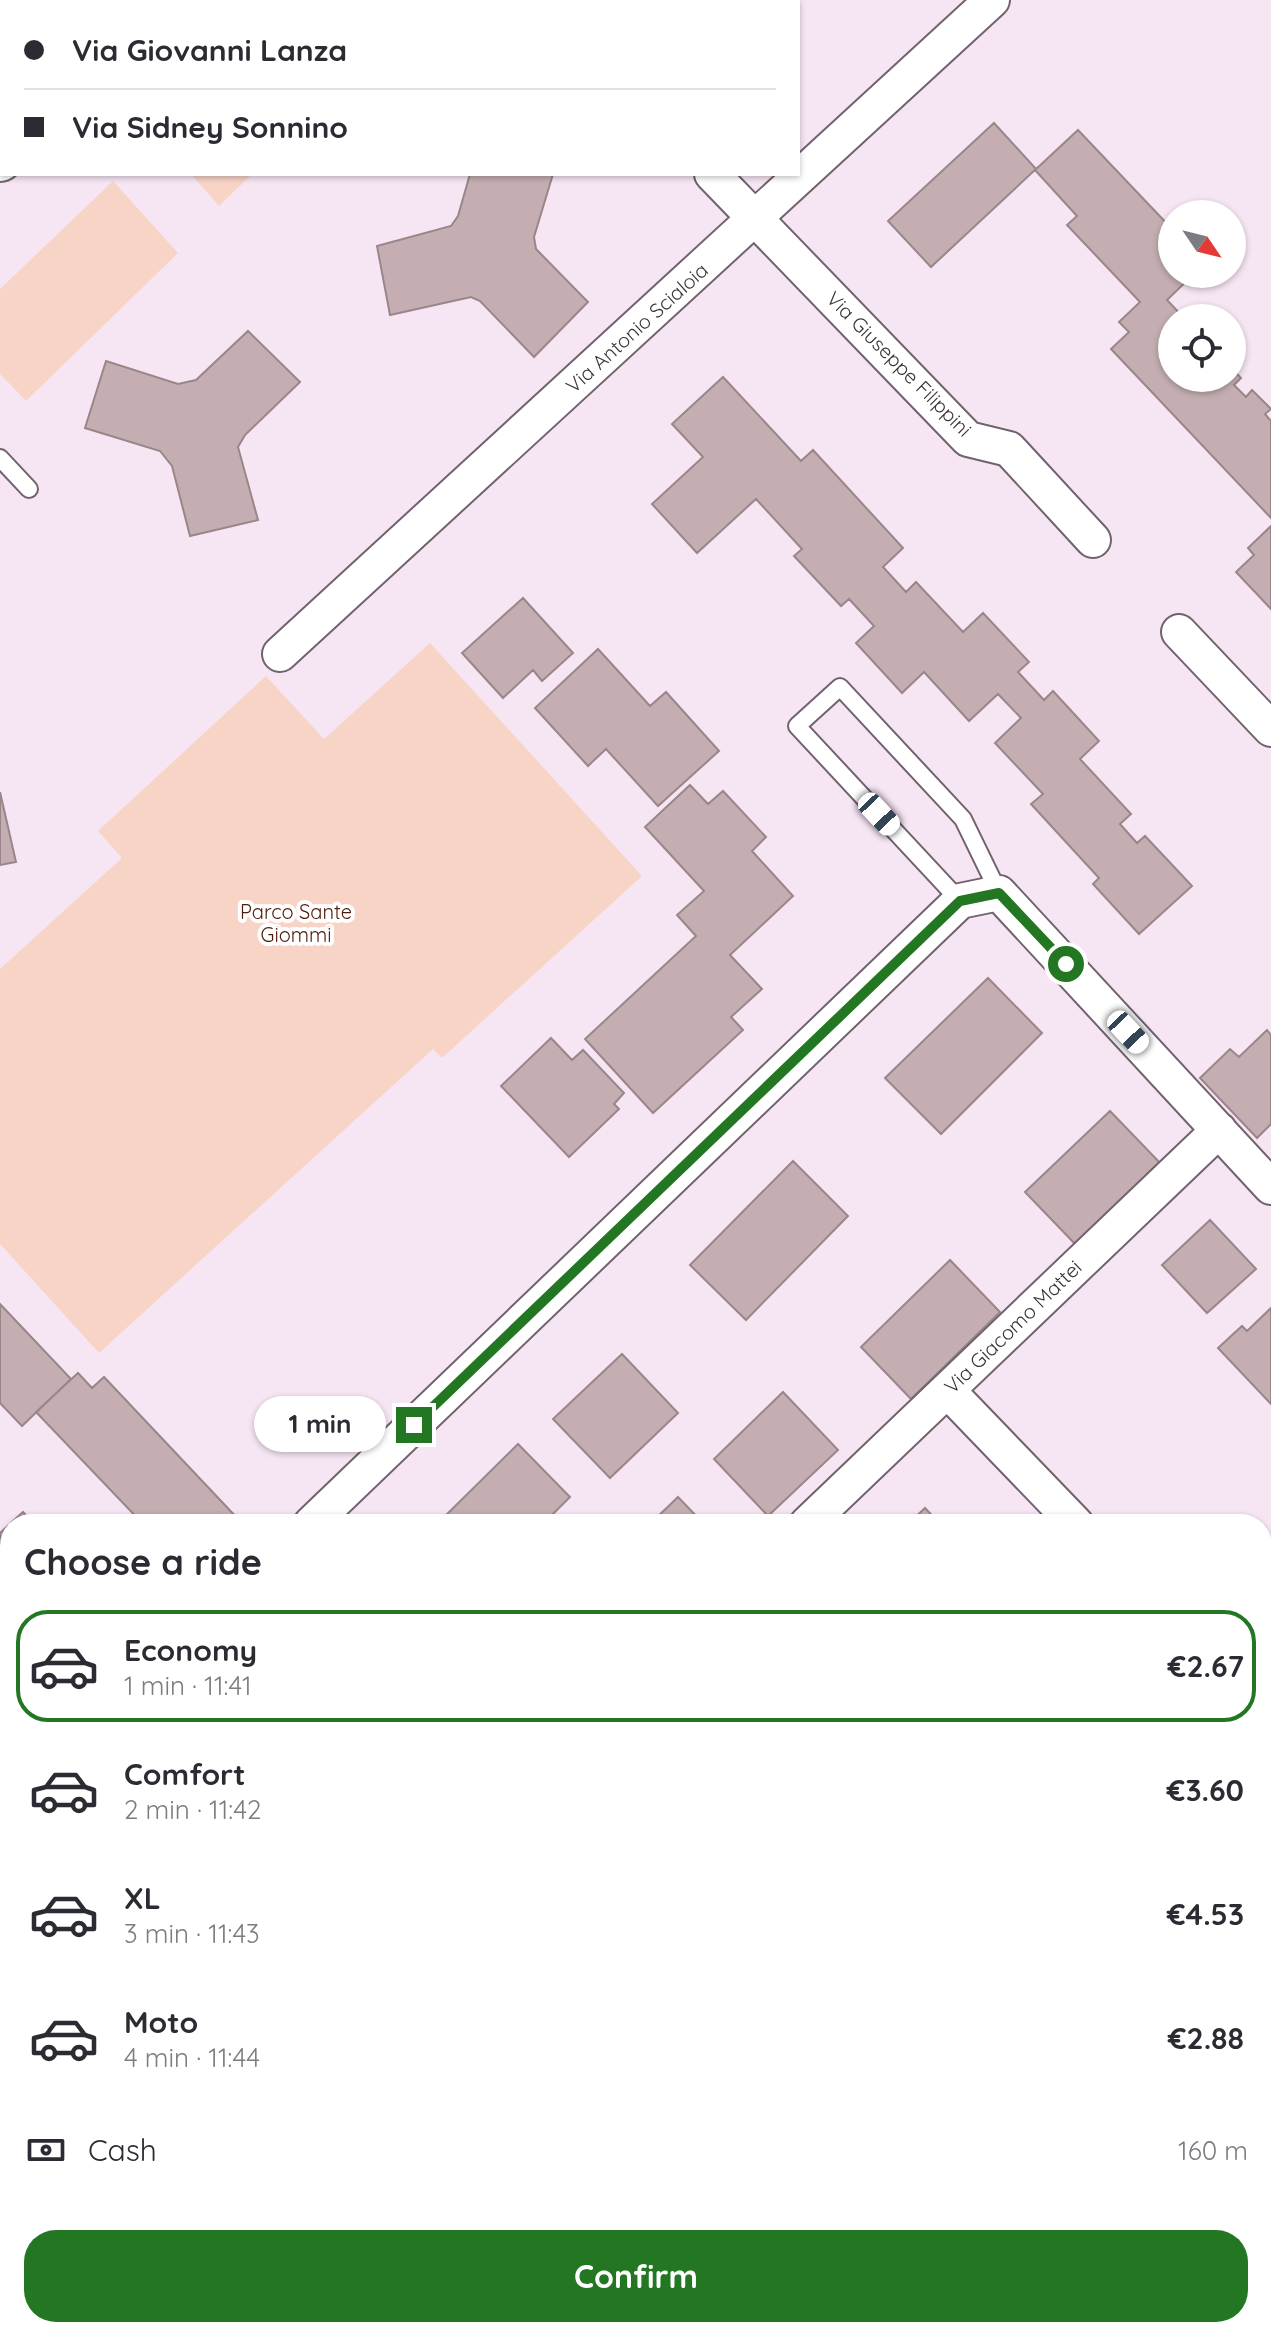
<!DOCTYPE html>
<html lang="en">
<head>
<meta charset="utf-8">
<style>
	body { margin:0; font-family:Quicksand,sans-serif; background:#f2f2f3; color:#2b2b33; height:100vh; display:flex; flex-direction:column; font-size:30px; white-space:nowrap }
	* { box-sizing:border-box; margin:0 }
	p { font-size:26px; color:#7c7c81 }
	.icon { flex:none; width:44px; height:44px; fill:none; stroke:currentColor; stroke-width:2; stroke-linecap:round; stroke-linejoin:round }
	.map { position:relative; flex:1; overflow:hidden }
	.panel { position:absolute; left:0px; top:1514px; width:1272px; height:824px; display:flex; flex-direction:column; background:#fff; border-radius:32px 32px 0 0; box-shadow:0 2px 6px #0004 }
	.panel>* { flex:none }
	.guide { position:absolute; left:0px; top:0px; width:800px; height:176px; box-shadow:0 2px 6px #0004; display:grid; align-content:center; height:176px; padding:0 24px; background:#fff }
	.needle { width:52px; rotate:125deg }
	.controls { position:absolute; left:1158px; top:200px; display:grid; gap:16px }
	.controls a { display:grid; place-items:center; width:88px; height:88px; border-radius:50%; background:#fff; box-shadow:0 2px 6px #0004; font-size:40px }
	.end { position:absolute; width:36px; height:36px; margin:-18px; border:10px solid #237723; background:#fff; box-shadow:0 0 0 4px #fff }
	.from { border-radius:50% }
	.bubble { position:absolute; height:56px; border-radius:28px; background:#fff; box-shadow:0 2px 6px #0004; font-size:26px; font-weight:700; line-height:56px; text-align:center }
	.car { position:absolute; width:24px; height:48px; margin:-24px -12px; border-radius:10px; box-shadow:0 0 6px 2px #0007; background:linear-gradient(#fff 24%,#345 0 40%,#fff 0 76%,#345 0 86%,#fff 0) }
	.guide b { display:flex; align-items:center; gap:28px; height:76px; font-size:30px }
	.guide b+b { border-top:2px solid #e1e1e2 }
	.guide i { width:20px; height:20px; background:#2b2b33 }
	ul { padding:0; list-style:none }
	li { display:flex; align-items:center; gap:24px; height:112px; margin:0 16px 12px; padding:0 8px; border:4px solid transparent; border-radius:32px }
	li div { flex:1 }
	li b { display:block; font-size:30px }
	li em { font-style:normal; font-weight:700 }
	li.on { border-color:#237723 }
	li>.icon { width:72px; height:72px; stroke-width:1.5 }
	h2 { padding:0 24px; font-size:36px; line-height:96px }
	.pay { display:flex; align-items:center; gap:20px; height:88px; padding:0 24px; font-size:30px }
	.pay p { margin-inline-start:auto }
	.cta { display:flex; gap:16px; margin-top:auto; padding:16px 24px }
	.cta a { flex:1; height:92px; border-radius:32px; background:#237723; color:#fff; font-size:32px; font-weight:700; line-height:92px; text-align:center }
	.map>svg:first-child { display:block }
	.green { fill:#f8d4c7 }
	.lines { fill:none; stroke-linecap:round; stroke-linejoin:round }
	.stream { stroke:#b0cbf9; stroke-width:12 }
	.building { fill:#c4aeb2; stroke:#9a8589; stroke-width:2 }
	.lane-casing { stroke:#71626f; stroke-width:20 }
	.street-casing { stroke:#71626f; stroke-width:38 }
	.secondary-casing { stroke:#71626f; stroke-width:48 }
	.lane { stroke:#fff; stroke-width:16 }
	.street { stroke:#fff; stroke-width:34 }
	.secondary { stroke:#fff; stroke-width:44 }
	.route { stroke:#237723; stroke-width:10 }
	.labels { text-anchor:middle; stroke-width:8; stroke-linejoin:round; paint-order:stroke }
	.street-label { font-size:20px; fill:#3a3439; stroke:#fff }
	.park-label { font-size:20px; fill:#4e1c0a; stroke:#fff }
</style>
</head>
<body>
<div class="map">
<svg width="1271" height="2338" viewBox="0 0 1271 2338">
	<rect width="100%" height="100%" fill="#f6e6f4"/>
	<path class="green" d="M 191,174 L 252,174 L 219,206 Z
		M 113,181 L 178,253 L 26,401 L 0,374 L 0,289 Z
		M 430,643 L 642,876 L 442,1058 L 433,1049 L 99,1353 L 0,1244 L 0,969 L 122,858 L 98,831 L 266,676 L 324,739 Z"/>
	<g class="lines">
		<path class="stream" d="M 0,1986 L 10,2003"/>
	</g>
	<path class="building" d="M 0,0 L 80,0 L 2,2 L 2,46 Z
		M 602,0 L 770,0 L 601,2 Z
		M 994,123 L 1036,169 L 931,267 L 888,221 Z
		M 1078,130 L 1172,229 L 1172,274 L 1194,274 L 1167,300 L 1184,318 L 1172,318 L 1172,378 L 1232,378 L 1232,369 L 1241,378 L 1234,385 L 1246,397 L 1252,390 L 1271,409 L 1265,414 L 1271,421 L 1271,518 L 1111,349 L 1129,332 L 1119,322 L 1140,302 L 1067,225 L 1077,216 L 1035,170 Z
		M 470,174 L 553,174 L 534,237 L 536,249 L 588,302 L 534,357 L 480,301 L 471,297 L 390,315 L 377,246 L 451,226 L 458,216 Z
		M 248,331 L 300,382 L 245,435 L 238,447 L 258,520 L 190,536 L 172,466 L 160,451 L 85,428 L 106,361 L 178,384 L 196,380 Z
		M 723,377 L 801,461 L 813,450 L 903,548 L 883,567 L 906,592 L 916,582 L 963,632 L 983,613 L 1029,662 L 1018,672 L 1044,700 L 1053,691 L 1099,741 L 1080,759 L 1131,814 L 1120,824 L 1137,843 L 1145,836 L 1192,886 L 1139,934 L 1093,884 L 1099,878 L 1031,804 L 1043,794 L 995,743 L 1021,718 L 998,694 L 969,721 L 924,672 L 902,693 L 856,643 L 874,626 L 849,599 L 841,606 L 794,556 L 802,549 L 756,499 L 697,553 L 652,504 L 703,457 L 672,424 Z
		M 1271,526 L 1271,609 L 1236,572 L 1254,555 L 1248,548 Z
		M 523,598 L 573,653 L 542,681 L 533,670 L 503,698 L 462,653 Z
		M 598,649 L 650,706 L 666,692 L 719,751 L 658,806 L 606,749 L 588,766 L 535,708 Z
		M 690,785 L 708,804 L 723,791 L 766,837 L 752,851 L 793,896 L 730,955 L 762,989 L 731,1017 L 743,1030 L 653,1113 L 585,1039 L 696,936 L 677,915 L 704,891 L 645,827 Z
		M 0,792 L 16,862 L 0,865 Z
		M 988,978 L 1042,1033 L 941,1134 L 885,1078 Z
		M 1267,1030 L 1271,1035 L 1271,1124 L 1257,1138 L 1200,1078 L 1230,1049 L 1239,1057 Z
		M 551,1038 L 572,1060 L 583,1050 L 624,1093 L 614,1104 L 619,1109 L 569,1157 L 501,1086 Z
		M 1110,1111 L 1163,1166 L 1077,1246 L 1025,1192 Z
		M 793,1161 L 848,1216 L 746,1320 L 690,1265 Z
		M 1210,1220 L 1256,1269 L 1207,1313 L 1162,1265 Z
		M 950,1260 L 1000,1312 L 911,1399 L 861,1347 Z
		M 0,1304 L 71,1379 L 22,1426 L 0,1403 Z
		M 1271,1308 L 1271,1404 L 1218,1348 L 1242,1326 L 1247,1331 Z
		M 622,1354 L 678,1413 L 610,1478 L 553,1419 Z
		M 78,1373 L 92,1388 L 104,1377 L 239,1520 L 234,1524 L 143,1524 L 36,1412 Z
		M 783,1392 L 838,1450 L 768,1516 L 714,1459 Z
		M 518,1444 L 570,1497 L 543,1524 L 437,1524 Z
		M 678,1497 L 704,1524 L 650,1524 Z
		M 925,1508 L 940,1524 L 908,1524 Z
		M 23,1512 L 35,1524 L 10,1524 L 10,1608 L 0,1597 L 0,1533 Z
		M 1271,1813 L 1271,1849 L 1262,1839 L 1262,1822 Z
		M 1262,1865 L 1271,1875 L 1271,1897 L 1262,1906 L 1268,1911 L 1262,1917 Z
		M 1262,2019 L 1271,2029 L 1271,2113 L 1262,2121 Z
		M 1271,2218 L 1271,2300 L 1262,2290 L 1262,2227 Z
		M 10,2289 L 10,2328 L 146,2328 L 147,2338 L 0,2338 L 0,2290 Z
		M 320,2328 L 781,2328 L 801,2338 L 322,2338 Z
		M 974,2328 L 1070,2328 L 1060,2338 L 983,2338 Z
		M 1144,2328 L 1225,2328 L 1234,2338 L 1133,2338 Z"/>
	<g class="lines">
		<defs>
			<path id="lane" d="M 0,458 L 29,489
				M 960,901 L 797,726 L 840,687 L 963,819 L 999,893"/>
			<path id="street" d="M 545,0 L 547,2
				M 712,174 L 968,439 L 1009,449 L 1093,540
				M 1179,632 L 1271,729
				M 280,654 L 992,0
				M 947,1390 L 1076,1524
				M 311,1524 L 960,901 L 999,893 L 1271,1187
				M 807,1524 L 1219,1130
				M 1262,1612 L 1271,1617
				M 1262,1937 L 1271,1929
				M 0,2258 L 10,2257
				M 868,2328 L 887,2338"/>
			<path id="secondary" d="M 167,2 L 169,0
				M 0,159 L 2,157
				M 0,1783 L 10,1802
				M 0,1880 L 10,1897
				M 268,2328 L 274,2338"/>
		</defs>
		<use href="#lane" class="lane-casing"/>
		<use href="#street" class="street-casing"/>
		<use href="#secondary" class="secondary-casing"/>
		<use href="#lane" class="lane"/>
		<use href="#street" class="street"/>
		<use href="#secondary" class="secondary"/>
	</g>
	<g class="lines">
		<path class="route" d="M 414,1425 L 960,901 L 999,893 L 1066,964"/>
	</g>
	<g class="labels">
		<g class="street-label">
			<text transform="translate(637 328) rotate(-42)" y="7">Via Antonio Scialoia</text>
			<text transform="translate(899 364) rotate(45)" y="7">Via Giuseppe Filippini</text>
			<text transform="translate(1013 1327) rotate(-44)" y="7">Via Giacomo Mattei</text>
		</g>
		<g class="park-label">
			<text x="296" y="919">Parco Sante<tspan x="296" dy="23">Giommi</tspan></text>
		</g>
	</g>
</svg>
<div class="controls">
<a><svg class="needle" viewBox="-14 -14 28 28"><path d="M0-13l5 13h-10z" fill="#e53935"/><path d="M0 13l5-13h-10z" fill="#7c7c81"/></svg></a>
<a><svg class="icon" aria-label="locate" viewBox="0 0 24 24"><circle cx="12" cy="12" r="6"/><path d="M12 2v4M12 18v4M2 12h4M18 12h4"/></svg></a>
</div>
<i class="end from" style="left:1066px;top:964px"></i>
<i class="end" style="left:414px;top:1425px"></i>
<div class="bubble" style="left:254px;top:1396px;width:132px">1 min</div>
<i class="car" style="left:879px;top:814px;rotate:137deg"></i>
<i class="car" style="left:1128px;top:1032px;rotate:137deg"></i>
<div class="guide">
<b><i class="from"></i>Via Giovanni Lanza</b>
<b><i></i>Via Sidney Sonnino</b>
</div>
<section class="panel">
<h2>Choose a ride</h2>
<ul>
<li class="on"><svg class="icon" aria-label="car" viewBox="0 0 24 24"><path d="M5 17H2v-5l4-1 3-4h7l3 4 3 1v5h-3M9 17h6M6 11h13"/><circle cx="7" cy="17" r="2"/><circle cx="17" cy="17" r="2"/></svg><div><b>Economy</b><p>1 min · 11:41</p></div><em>€2.67</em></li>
<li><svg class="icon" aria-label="car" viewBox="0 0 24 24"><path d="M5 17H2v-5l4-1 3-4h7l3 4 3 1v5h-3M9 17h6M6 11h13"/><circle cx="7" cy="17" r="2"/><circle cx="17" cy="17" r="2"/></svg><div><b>Comfort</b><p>2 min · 11:42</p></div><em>€3.60</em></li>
<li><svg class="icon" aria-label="car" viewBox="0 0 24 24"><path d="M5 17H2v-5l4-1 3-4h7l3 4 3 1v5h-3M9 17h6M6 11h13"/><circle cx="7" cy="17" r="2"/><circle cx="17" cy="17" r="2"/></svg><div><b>XL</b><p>3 min · 11:43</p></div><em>€4.53</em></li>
<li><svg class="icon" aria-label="car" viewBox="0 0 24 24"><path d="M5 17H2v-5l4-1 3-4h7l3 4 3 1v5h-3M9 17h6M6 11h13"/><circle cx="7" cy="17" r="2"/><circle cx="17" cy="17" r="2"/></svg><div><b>Moto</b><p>4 min · 11:44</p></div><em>€2.88</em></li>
</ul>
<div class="pay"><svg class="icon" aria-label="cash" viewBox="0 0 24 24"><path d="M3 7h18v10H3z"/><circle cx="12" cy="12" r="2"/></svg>Cash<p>160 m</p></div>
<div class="cta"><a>Confirm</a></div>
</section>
</div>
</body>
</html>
